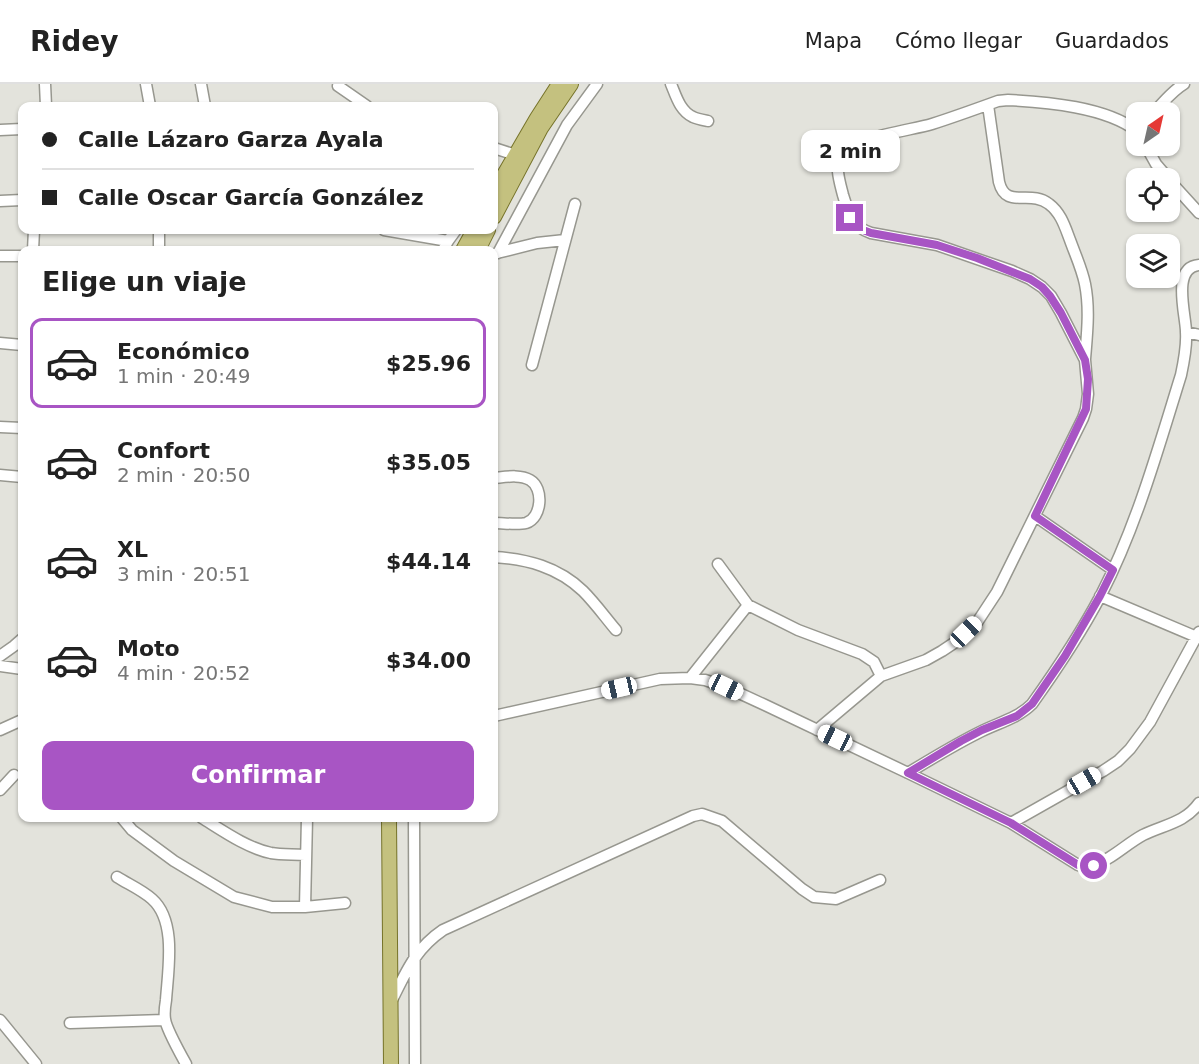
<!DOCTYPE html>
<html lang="es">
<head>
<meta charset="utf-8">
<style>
	body { margin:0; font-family:"DejaVu Sans",sans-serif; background:#f6f6f6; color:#222; height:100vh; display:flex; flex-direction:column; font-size:22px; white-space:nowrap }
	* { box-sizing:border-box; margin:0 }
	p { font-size:20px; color:#767676 }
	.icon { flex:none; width:33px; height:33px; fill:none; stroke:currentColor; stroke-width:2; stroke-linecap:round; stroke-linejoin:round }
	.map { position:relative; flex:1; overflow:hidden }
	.details { position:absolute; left:18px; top:162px; width:480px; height:576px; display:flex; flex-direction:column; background:#fff; border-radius:12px; box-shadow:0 2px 4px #0004 }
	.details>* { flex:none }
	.guide { position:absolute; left:18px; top:18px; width:480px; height:132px; border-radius:12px; box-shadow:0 2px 4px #0004; display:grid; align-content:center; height:132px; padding:0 24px; background:#fff }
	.needle { width:39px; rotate:34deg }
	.tools { position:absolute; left:1126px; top:18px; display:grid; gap:12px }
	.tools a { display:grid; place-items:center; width:54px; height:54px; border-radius:12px; background:#fff; box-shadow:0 2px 4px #0004; font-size:30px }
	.end { position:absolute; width:27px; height:27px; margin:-14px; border:8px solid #a855c4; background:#fff; box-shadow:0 0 0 3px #fff }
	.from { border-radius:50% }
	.bubble { position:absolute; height:42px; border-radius:12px; background:#fff; box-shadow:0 2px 4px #0004; font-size:20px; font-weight:800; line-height:42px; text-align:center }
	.car { position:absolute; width:18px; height:36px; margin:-18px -9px; border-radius:8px; box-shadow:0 0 4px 2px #0007; background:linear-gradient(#fff 24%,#345 0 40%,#fff 0 76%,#345 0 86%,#fff 0) }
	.guide b { display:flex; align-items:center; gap:21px; height:57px; font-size:22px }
	.guide b+b { border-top:2px solid #e0e0e0 }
	.guide i { width:15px; height:15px; background:#222 }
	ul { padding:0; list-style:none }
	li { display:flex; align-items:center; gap:18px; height:90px; margin:0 12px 9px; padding:0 12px; border:3px solid transparent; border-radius:12px }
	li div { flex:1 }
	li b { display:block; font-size:22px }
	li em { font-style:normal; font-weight:800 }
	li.active { border-color:#a855c4 }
	li>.icon { width:54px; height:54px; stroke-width:1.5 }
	h2 { padding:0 24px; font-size:27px; line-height:72px }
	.button { display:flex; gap:12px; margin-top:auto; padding:12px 24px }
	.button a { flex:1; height:69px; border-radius:12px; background:#a855c4; color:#fff; font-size:24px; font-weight:800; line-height:69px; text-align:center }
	header { display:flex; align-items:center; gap:36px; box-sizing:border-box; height:84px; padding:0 30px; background:#fff; border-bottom:2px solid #e0e0e0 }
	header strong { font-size:28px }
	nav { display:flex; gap:33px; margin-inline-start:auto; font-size:21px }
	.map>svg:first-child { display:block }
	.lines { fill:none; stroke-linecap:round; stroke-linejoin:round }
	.minor-casing { stroke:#97978f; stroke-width:13 }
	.major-casing { stroke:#76732a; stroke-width:16 }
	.minor { stroke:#fff; stroke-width:10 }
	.major { stroke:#c4c17f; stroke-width:14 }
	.route { stroke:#a855c4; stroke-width:8 }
</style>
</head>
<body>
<header>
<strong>Ridey</strong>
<nav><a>Mapa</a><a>Cómo llegar</a><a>Guardados</a></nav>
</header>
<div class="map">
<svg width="1199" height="980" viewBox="0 0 1199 980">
	<rect width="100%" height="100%" fill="#e3e3dc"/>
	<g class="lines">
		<defs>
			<path id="minor" d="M 45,0 L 46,22
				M 146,0 L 150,22
				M 201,0 L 205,22
				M 671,0 C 676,12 680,27 693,33 C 697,35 703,36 708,37
				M 338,2 L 367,22
				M 988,21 L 999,98 C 1006,126 1030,105 1049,120 C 1061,129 1065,143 1070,156 C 1075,170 1082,185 1085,200 C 1090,225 1087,250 1085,275
				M 1154,28 C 1164,18 1172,7 1184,0
				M 0,46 L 22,45
				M 1146,62 L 1156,80 L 1168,94
				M 494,64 L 522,73
				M 1170,97 L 1199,129
				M 0,117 L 22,116
				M 384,146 L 448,157
				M 33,166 L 34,146
				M 159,166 L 159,146
				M 443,166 L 448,157 L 456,146
				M 497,169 L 537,159 L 565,156
				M 498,169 L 567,41 L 597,0
				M 0,172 L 22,172
				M 1186,248 L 1199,251
				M 0,259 L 22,261
				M 532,281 L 575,120
				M 0,343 L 22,344
				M 0,391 L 22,393
				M 494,394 C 505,393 520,390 530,396 C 544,404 542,434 526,439 C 518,441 503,439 494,439
				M 1035,432 L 1113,486
				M 494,473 C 527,475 558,483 583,507 C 595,519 605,533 616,546
				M 718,480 L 748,521 L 798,546 L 862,570 L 874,578 L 881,592
				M 1100,512 L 1199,554
				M 0,572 L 14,562 L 22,555
				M 0,582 L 22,585
				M 690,594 L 748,521
				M 494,632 L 660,595 L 690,594 L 705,596 L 726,603 L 765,621 L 908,689 L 1011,739 L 1078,781 C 1082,783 1086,784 1091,782 C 1110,777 1126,760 1143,751 C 1163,741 1185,739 1199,719
				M 0,646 L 22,636
				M 817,646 L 881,592 L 926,576 L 942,567 L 957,557 L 976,540 L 997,508 L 1083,334 L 1086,325 L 1088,310 L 1085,276 L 1061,229 L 1051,212 L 1042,203 L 1030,195 L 1012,187 L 937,161 L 871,149 C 851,142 849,130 843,111 C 840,99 834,81 841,70 C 851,54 912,46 932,40 C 954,33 976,25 998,17 L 1008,16 C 1047,18 1106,23 1137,47
				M 908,689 C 931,675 954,661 978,649 C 997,639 1017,635 1032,620 C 1057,585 1081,549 1101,511 C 1137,441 1158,365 1181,291 C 1184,277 1187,262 1186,248 C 1186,231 1171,183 1199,181
				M 0,706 L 14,691
				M 122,734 L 132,746 L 174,777 L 234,813 L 272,823 L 305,823 L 345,819
				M 202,734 C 223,747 247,764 271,769 C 282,771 294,770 305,771
				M 414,734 L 415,980
				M 1011,739 L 1103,687 L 1118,677 L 1130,665 L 1150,638 L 1199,548
				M 117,793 C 128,800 142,806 152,815 C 177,837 168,886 166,916 C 165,922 164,929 165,935 C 166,944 181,971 186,980
				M 305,823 L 307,734
				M 391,918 C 406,888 415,865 443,846 L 693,732 L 702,730 L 722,737 L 802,805 L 814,813 L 836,815 L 880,796
				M 0,936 L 36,980
				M 70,939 L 164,936"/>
			<path id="major" d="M 494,108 L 537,34 L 559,0
				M 494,133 L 541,44 L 571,0
				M 463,166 L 474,146
				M 478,166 L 488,146
				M 389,734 L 391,980"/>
		</defs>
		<use href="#minor" class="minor-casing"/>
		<use href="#major" class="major-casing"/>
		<use href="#minor" class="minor"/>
		<use href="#major" class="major"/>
	</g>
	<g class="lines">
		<path class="route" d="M 850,134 L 863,146 L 871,149 L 937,161 L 977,174 L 1030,195 L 1042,203 L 1050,212 L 1061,229 L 1085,276 L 1088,295 L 1086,325 L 1035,432 L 1113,486 L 1100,512 L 1065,572 L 1032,620 L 1017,632 L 982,646 L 961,657 L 908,689 L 1011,739 L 1078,781 L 1088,783 L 1094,782"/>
	</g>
</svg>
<div class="tools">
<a><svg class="needle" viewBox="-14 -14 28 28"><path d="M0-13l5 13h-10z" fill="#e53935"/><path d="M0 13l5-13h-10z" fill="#767676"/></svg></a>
<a><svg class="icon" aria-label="locate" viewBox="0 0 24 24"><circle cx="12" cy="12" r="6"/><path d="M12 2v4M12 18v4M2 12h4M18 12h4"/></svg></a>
<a><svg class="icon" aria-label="layers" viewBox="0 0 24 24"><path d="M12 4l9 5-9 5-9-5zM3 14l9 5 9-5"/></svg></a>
</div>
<i class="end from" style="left:1094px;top:782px"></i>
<i class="end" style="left:850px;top:134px"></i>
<div class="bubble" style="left:801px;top:46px;width:99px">2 min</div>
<i class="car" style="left:966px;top:548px;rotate:46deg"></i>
<i class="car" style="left:726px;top:603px;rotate:115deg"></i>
<i class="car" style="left:619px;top:604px;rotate:257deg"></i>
<i class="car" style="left:835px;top:654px;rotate:295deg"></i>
<i class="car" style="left:1084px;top:697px;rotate:60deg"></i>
<div class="guide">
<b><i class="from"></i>Calle Lázaro Garza Ayala</b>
<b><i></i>Calle Oscar García González</b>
</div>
<section class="details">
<h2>Elige un viaje</h2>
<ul>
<li class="active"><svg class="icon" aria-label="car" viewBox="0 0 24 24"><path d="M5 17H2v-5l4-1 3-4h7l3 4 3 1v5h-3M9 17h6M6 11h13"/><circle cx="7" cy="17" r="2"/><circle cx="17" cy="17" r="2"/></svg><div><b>Económico</b><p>1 min · 20:49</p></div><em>$25.96</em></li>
<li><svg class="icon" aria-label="car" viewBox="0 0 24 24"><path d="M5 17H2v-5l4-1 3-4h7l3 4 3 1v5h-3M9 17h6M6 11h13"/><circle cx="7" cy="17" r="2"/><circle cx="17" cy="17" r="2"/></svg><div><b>Confort</b><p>2 min · 20:50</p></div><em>$35.05</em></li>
<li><svg class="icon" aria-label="car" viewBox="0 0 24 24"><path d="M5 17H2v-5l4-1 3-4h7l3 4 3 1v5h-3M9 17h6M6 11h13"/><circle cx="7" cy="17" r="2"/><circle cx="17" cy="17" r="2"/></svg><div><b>XL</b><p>3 min · 20:51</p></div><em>$44.14</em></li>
<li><svg class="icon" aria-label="car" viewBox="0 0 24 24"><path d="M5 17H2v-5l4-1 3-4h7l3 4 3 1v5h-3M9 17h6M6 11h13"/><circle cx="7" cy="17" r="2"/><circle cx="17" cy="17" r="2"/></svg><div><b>Moto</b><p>4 min · 20:52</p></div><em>$34.00</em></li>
</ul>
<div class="button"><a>Confirmar</a></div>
</section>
</div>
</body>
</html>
